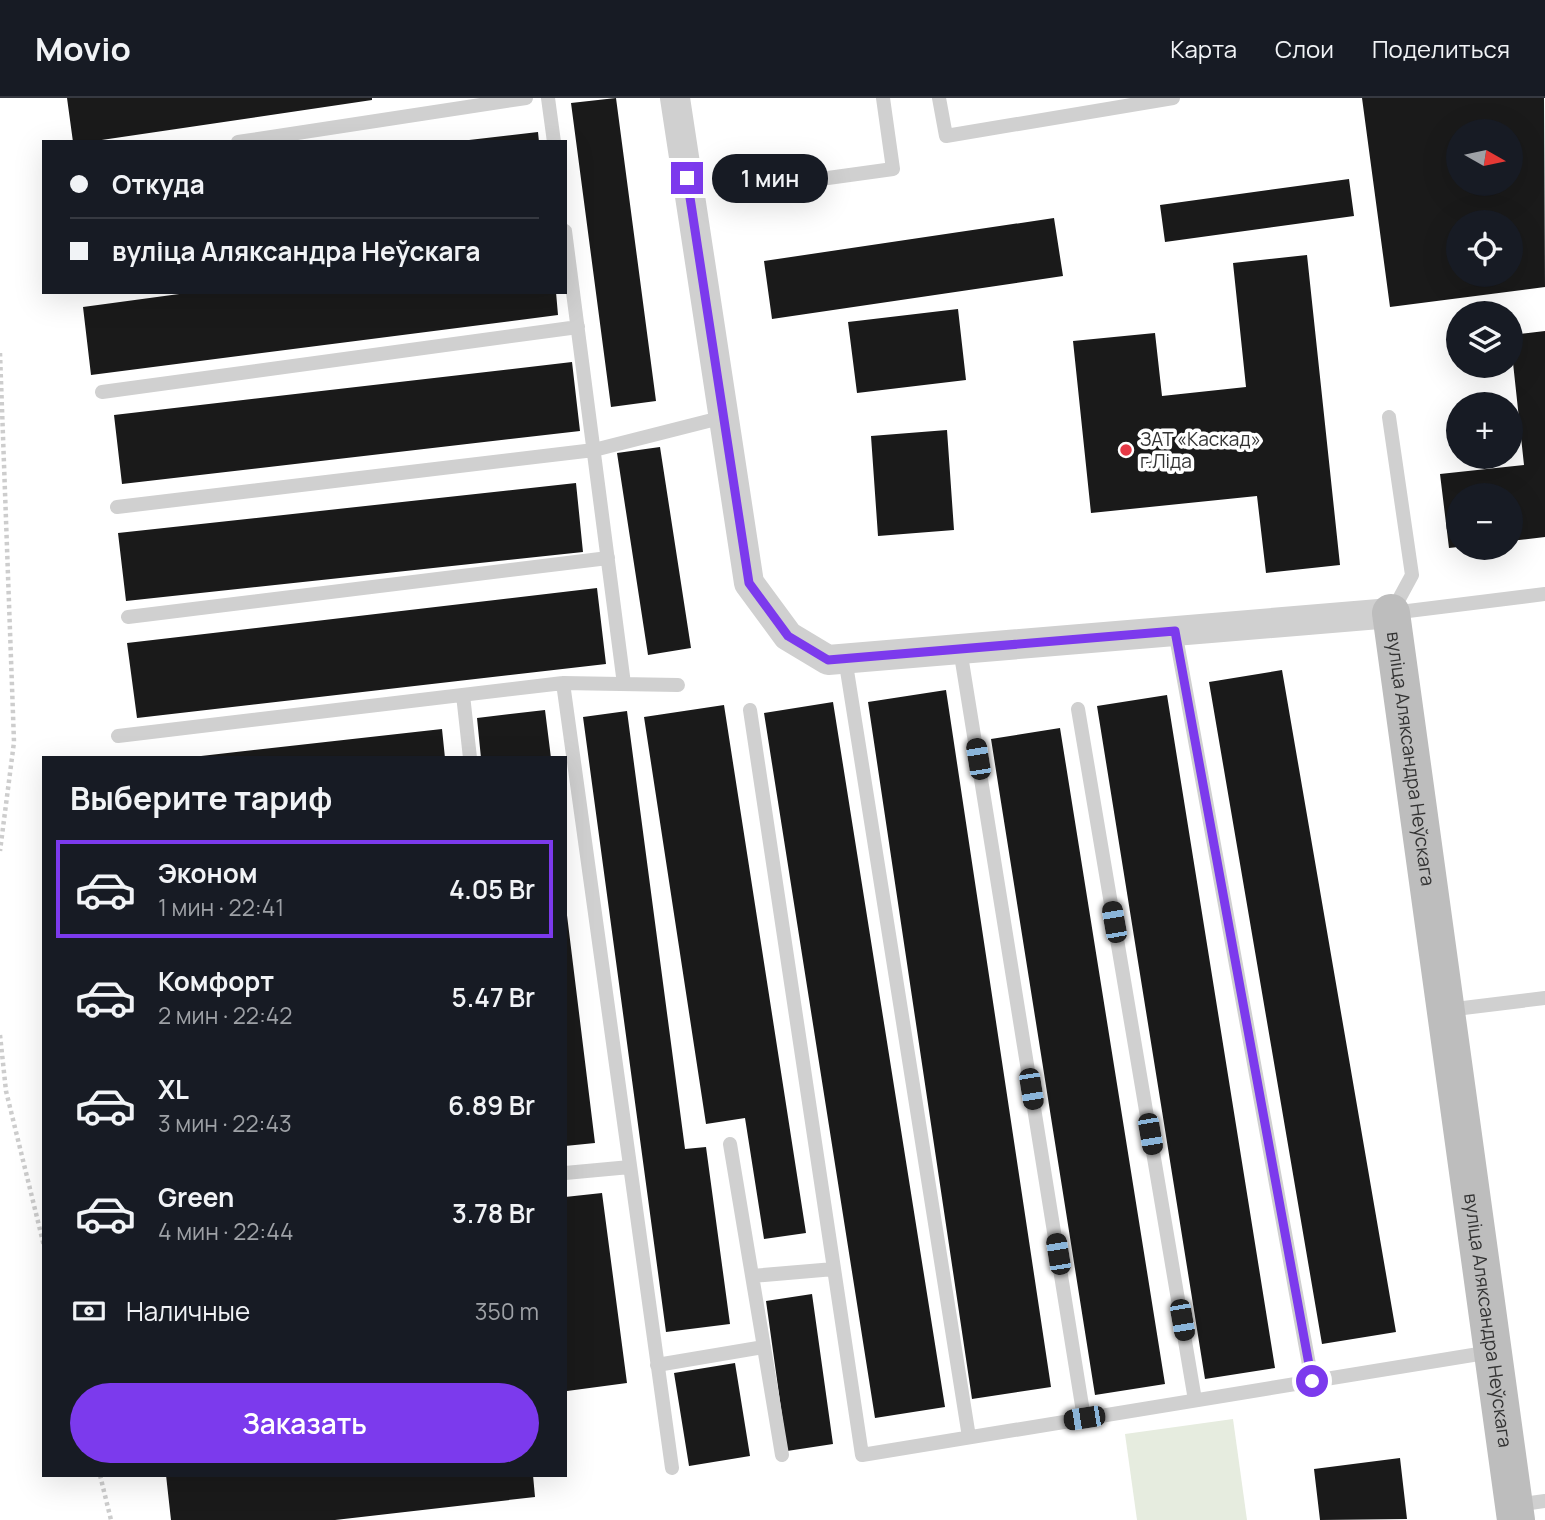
<!DOCTYPE html>
<html lang="ru">
<head>
<meta charset="utf-8">
<style>
	body { margin:0; font-family:Manrope,sans-serif; background:#242831; color:#f1f3f6; height:100vh; display:flex; flex-direction:column; font-size:26px; white-space:nowrap }
	* { box-sizing:border-box; margin:0 }
	p { font-size:23px; color:#9ea1a6 }
	.icon { flex:none; width:38px; height:38px; fill:none; stroke:currentColor; stroke-width:2; stroke-linecap:round; stroke-linejoin:round }
	.map { position:relative; flex:1; overflow:hidden }
	.drawer { position:absolute; left:42px; top:658px; width:525px; height:721px; display:flex; flex-direction:column; background:#171b24; border-radius:0px; box-shadow:0 7px 28px #0002 }
	.drawer>* { flex:none }
	.banner { position:absolute; left:42px; top:42px; width:525px; height:154px; border-radius:0px; box-shadow:0 7px 28px #0002; display:grid; align-content:center; height:154px; padding:0 28px; background:#171b24 }
	.needle { width:46px; rotate:99deg }
	.controls { position:absolute; left:1446px; top:21px; display:grid; gap:14px }
	.controls a { display:grid; place-items:center; width:77px; height:77px; border-radius:50%; background:#171b24; box-shadow:0 7px 28px #0002; font-size:35px }
	.end { position:absolute; width:32px; height:32px; margin:-16px; border:9px solid #7c3aed; background:#fff; box-shadow:0 0 0 4px #fff }
	.from { border-radius:50% }
	.bubble { position:absolute; height:49px; border-radius:24px; background:#171b24; box-shadow:0 7px 28px #0002; font-size:23px; font-weight:600; line-height:49px; text-align:center }
	.car { position:absolute; width:21px; height:42px; margin:-21px -10px; border-radius:9px; box-shadow:0 0 5px 2px #0007; background:linear-gradient(#222 24%,#8ab4d8 0 40%,#222 0 76%,#8ab4d8 0 86%,#222 0) }
	.banner b { display:flex; align-items:center; gap:24px; height:66px; font-size:26px }
	.banner b+b { border-top:2px solid #363941 }
	.banner i { width:18px; height:18px; background:#f1f3f6 }
	ul { padding:0; list-style:none }
	li { display:flex; align-items:center; gap:21px; height:98px; margin:0 14px 10px; padding:0 14px; border:4px solid transparent; border-radius:0px }
	li div { flex:1 }
	li b { display:block; font-size:26px }
	li em { font-style:normal; font-weight:600 }
	li.active { border-color:#7c3aed }
	li>.icon { width:63px; height:63px; stroke-width:1.5 }
	h2 { padding:0 28px; font-size:32px; line-height:84px }
	.pay { display:flex; align-items:center; gap:18px; height:77px; padding:0 28px; font-size:26px }
	.pay p { margin-inline-start:auto }
	.button { display:flex; gap:14px; margin-top:auto; padding:14px 28px }
	.button a { flex:1; height:80px; border-radius:42px; background:#7c3aed; color:#fff; font-size:28px; font-weight:600; line-height:80px; text-align:center }
	header { display:flex; align-items:center; gap:42px; box-sizing:border-box; height:98px; padding:0 35px; background:#171b24; border-bottom:2px solid #363941 }
	header strong { font-size:33px }
	nav { display:flex; gap:38px; margin-inline-start:auto; font-size:24px }
	.map>svg:first-child { display:block }
	.green { fill:#e6ecdf }
	.building { fill:#1a1a1a; fill-rule:evenodd }
	.lines { fill:none; stroke-linecap:round; stroke-linejoin:round }
	.path { stroke:#cdcdcd; stroke-width:4.5; stroke-dasharray:3.5 3.5; stroke-linecap:butt }
	.lane { stroke:#d0d0d0; stroke-width:14 }
	.street { stroke:#d0d0d0; stroke-width:30 }
	.secondary { stroke:#bdbdbd; stroke-width:38 }
	.route { stroke:#7c3aed; stroke-width:9 }
	.poi-dot { fill:#e63946; stroke:#fff; stroke-width:2.5 }
	.labels { text-anchor:middle; stroke-width:7; stroke-linejoin:round; paint-order:stroke }
	.poi-label { font-size:19px; fill:#333; stroke:#fff; text-anchor:start }
	.street-label { font-size:19px; fill:#333; stroke:#fff }
</style>
</head>
<body>
<header>
<strong>Movio</strong>
<nav><a>Карта</a><a>Слои</a><a>Поделиться</a></nav>
</header>
<div class="map">
<svg width="1545" height="1422" viewBox="0 0 1545 1422">
	<rect width="100%" height="100%" fill="#fff"/>
	<path class="green" d="M 1233,1321 L 1247,1422 L 1137,1422 L 1125,1336 Z"/>
	<path class="building" d="M 67,0 L 372,0 L 372,2 L 88,44 L 73,44 Z
		M 616,0 L 656,303 L 611,309 L 571,5 Z
		M 1362,0 L 1544,0 L 1545,189 L 1390,209 ZM 1458,33 L 1510,33 L 1510,86 L 1458,86 ZM 1458,124 L 1510,124 L 1510,177 L 1458,177 Z
		M 538,34 L 539,44 L 469,44 L 469,42 Z
		M 1349,81 L 1354,118 L 1165,144 L 1160,107 Z
		M 1054,120 L 1063,178 L 772,221 L 764,163 Z
		M 1307,157 L 1340,467 L 1266,475 L 1257,398 L 1091,415 L 1073,243 L 1155,235 L 1162,298 L 1246,289 L 1233,165 Z
		M 194,194 L 556,194 L 558,217 L 91,277 L 83,209 Z
		M 958,211 L 966,282 L 857,295 L 848,224 Z
		M 1545,233 L 1545,439 L 1510,443 L 1510,397 L 1458,397 L 1458,449 L 1449,450 L 1440,376 L 1524,367 L 1510,237 Z
		M 572,264 L 580,333 L 122,386 L 114,317 Z
		M 947,332 L 954,432 L 878,438 L 871,338 Z
		M 660,349 L 691,550 L 648,557 L 617,355 Z
		M 576,385 L 583,454 L 126,503 L 118,435 Z
		M 597,490 L 606,566 L 137,620 L 127,545 Z
		M 1282,572 L 1396,1234 L 1322,1246 L 1209,584 Z
		M 946,592 L 1051,1289 L 972,1301 L 868,604 Z
		M 1167,597 L 1275,1270 L 1205,1281 L 1097,608 Z
		M 833,604 L 945,1309 L 875,1320 L 764,615 Z
		M 724,607 L 806,1135 L 764,1141 L 745,1020 L 706,1026 L 644,619 Z
		M 545,612 L 551,660 L 481,660 L 477,620 Z
		M 627,613 L 685,1051 L 706,1049 L 730,1226 L 666,1234 L 583,619 Z
		M 1060,630 L 1165,1286 L 1095,1297 L 991,641 Z
		M 442,631 L 445,660 L 201,660 L 201,658 Z
		M 565,801 L 595,1045 L 565,1048 Z
		M 602,1095 L 627,1285 L 567,1293 L 565,1276 L 565,1099 Z
		M 812,1196 L 833,1346 L 787,1353 L 766,1203 Z
		M 735,1265 L 750,1358 L 689,1368 L 674,1275 Z
		M 1400,1360 L 1407,1421 L 1320,1422 L 1314,1371 Z
		M 166,1377 L 533,1377 L 535,1399 L 335,1422 L 171,1422 Z"/>
	<g class="lines">
		<path class="path" d="M 0,255 L 14,644 L 0,753
			M 0,937 L 6,993 L 44,1148
			M 100,1377 L 111,1422"/>
		<path class="lane" d="M 548,0 L 554,44
			M 939,0 L 946,38 L 1173,0
			M 238,44 L 526,0
			M 756,90 L 893,71 L 883,0
			M 565,133 L 624,586
			M 102,294 L 578,229
			M 1389,319 L 1412,477 L 1392,514
			M 117,409 L 594,352 L 724,319
			M 1392,515 L 1545,496
			M 128,519 L 608,460
			M 1175,533 L 1312,1283
			M 960,551 L 1084,1320
			M 845,560 L 969,1339
			M 563,585 L 672,1370
			M 463,597 L 470,660
			M 1078,611 L 1195,1302
			M 750,612 L 862,1357 L 1491,1254
			M 118,638 L 563,585 L 678,587
			M 1447,912 L 1545,900
			M 730,1046 L 782,1357
			M 565,1075 L 630,1069
			M 752,1178 L 834,1171
			M 657,1267 L 764,1249
			M 1516,1407 L 1545,1403"/>
		<path class="street" d="M 675,0 L 749,485 L 788,538 L 828,562 L 1391,515"/>
		<path class="secondary" id="s1" d="M 1391,515 L 1516,1422"/>
	</g>
	<g class="lines">
		<path class="route" d="M 687,80 L 749,485 L 788,538 L 828,562 L 1175,533 L 1312,1283"/>
	</g>
	<circle class="poi-dot" cx="1126" cy="352" r="7"/>
	<g class="labels">
		<g class="poi-label">
			<text x="1140" y="348">ЗАТ «Каскад»<tspan x="1140" dy="22">г.Ліда</tspan></text>
		</g>
		<g class="street-label">
			<text dy="7" stroke="none"><textPath href="#s1" startOffset="147">вуліца Аляксандра Неўскага</textPath></text>
			<text dy="7" stroke="none"><textPath href="#s1" startOffset="714">вуліца Аляксандра Неўскага</textPath></text>
		</g>
	</g>
</svg>
<div class="controls">
<a><svg class="needle" viewBox="-14 -14 28 28"><path d="M0-13l5 13h-10z" fill="#e53935"/><path d="M0 13l5-13h-10z" fill="#9ea1a6"/></svg></a>
<a><svg class="icon" aria-label="locate" viewBox="0 0 24 24"><circle cx="12" cy="12" r="6"/><path d="M12 2v4M12 18v4M2 12h4M18 12h4"/></svg></a>
<a><svg class="icon" aria-label="layers" viewBox="0 0 24 24"><path d="M12 4l9 5-9 5-9-5zM3 14l9 5 9-5"/></svg></a>
<a>+</a>
<a>−</a>
</div>
<i class="end from" style="left:1312px;top:1283px"></i>
<i class="end" style="left:687px;top:80px"></i>
<div class="bubble" style="left:712px;top:56px;width:116px">1 мин</div>
<i class="car" style="left:978px;top:661px;rotate:351deg"></i>
<i class="car" style="left:1114px;top:824px;rotate:350deg"></i>
<i class="car" style="left:1031px;top:991px;rotate:171deg"></i>
<i class="car" style="left:1150px;top:1036px;rotate:170deg"></i>
<i class="car" style="left:1058px;top:1156px;rotate:351deg"></i>
<i class="car" style="left:1182px;top:1222px;rotate:170deg"></i>
<i class="car" style="left:1084px;top:1320px;rotate:261deg"></i>
<div class="banner">
<b><i class="from"></i>Откуда</b>
<b><i></i>вуліца Аляксандра Неўскага</b>
</div>
<section class="drawer">
<h2>Выберите тариф</h2>
<ul>
<li class="active"><svg class="icon" aria-label="car" viewBox="0 0 24 24"><path d="M5 17H2v-5l4-1 3-4h7l3 4 3 1v5h-3M9 17h6M6 11h13"/><circle cx="7" cy="17" r="2"/><circle cx="17" cy="17" r="2"/></svg><div><b>Эконом</b><p>1 мин · 22:41</p></div><em>4.05 Br</em></li>
<li><svg class="icon" aria-label="car" viewBox="0 0 24 24"><path d="M5 17H2v-5l4-1 3-4h7l3 4 3 1v5h-3M9 17h6M6 11h13"/><circle cx="7" cy="17" r="2"/><circle cx="17" cy="17" r="2"/></svg><div><b>Комфорт</b><p>2 мин · 22:42</p></div><em>5.47 Br</em></li>
<li><svg class="icon" aria-label="car" viewBox="0 0 24 24"><path d="M5 17H2v-5l4-1 3-4h7l3 4 3 1v5h-3M9 17h6M6 11h13"/><circle cx="7" cy="17" r="2"/><circle cx="17" cy="17" r="2"/></svg><div><b>XL</b><p>3 мин · 22:43</p></div><em>6.89 Br</em></li>
<li><svg class="icon" aria-label="car" viewBox="0 0 24 24"><path d="M5 17H2v-5l4-1 3-4h7l3 4 3 1v5h-3M9 17h6M6 11h13"/><circle cx="7" cy="17" r="2"/><circle cx="17" cy="17" r="2"/></svg><div><b>Green</b><p>4 мин · 22:44</p></div><em>3.78 Br</em></li>
</ul>
<div class="pay"><svg class="icon" aria-label="cash" viewBox="0 0 24 24"><path d="M3 7h18v10H3z"/><circle cx="12" cy="12" r="2"/></svg>Наличные<p>350 m</p></div>
<div class="button"><a>Заказать</a></div>
</section>
</div>
</body>
</html>
